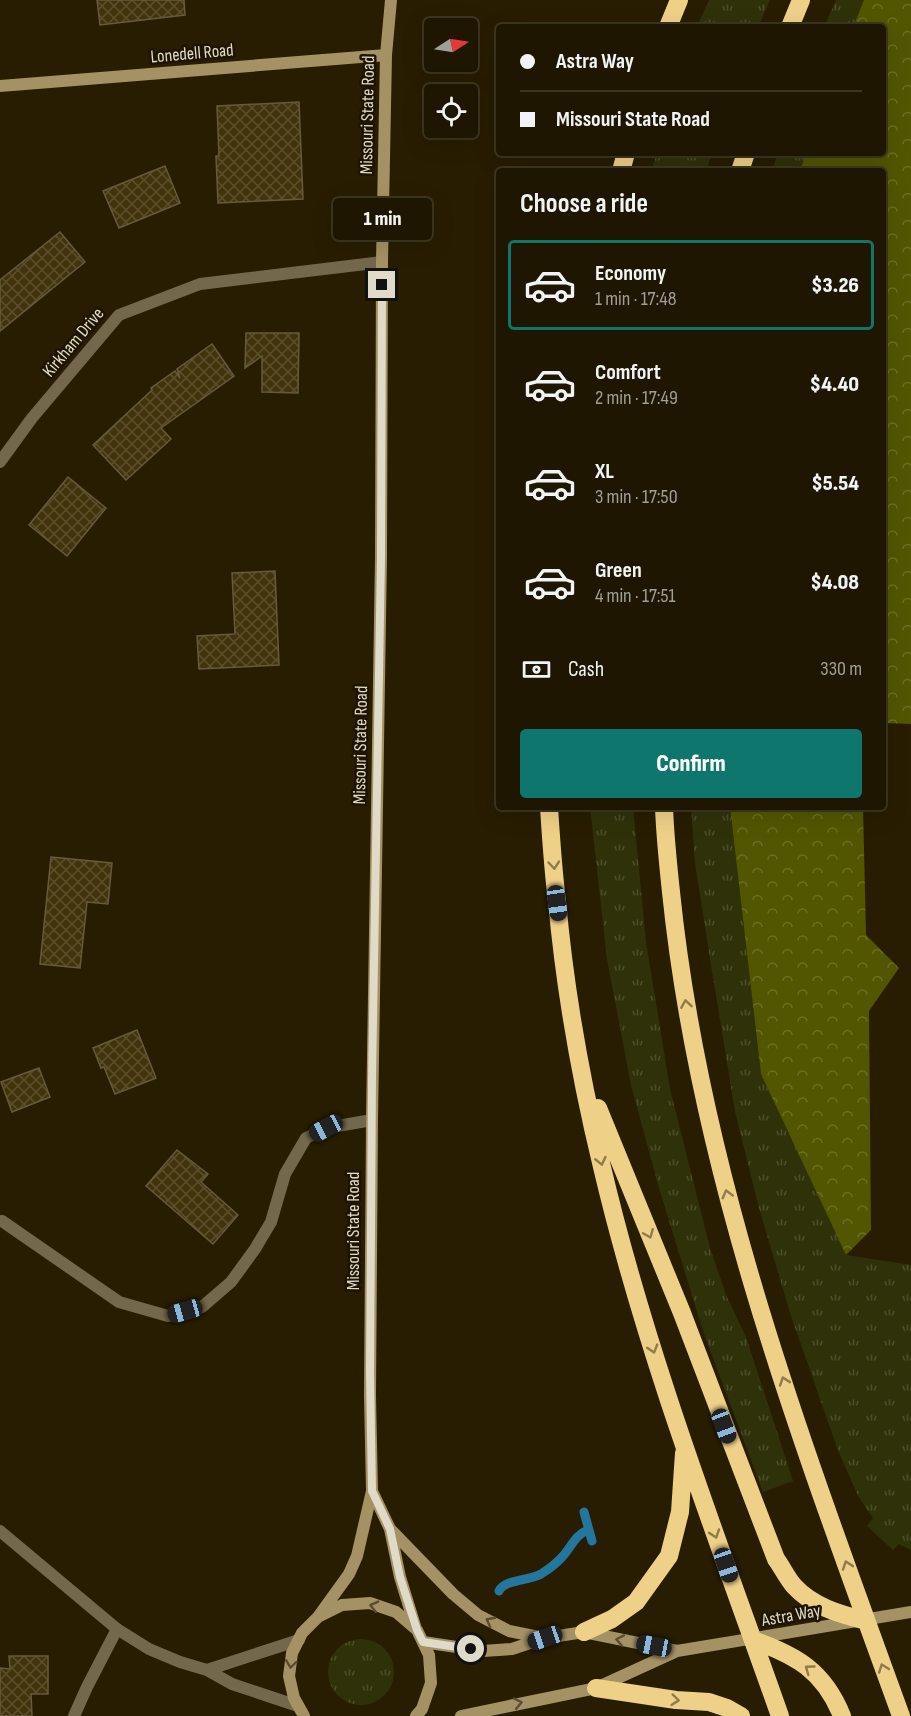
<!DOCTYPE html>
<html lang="en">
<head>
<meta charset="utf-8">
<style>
	body { margin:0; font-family:"Sofia Sans Condensed",sans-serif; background:#2b2310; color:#f1f3f6; height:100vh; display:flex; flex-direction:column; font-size:22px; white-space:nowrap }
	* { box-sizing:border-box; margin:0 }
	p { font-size:20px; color:#a19f99 }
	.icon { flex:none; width:33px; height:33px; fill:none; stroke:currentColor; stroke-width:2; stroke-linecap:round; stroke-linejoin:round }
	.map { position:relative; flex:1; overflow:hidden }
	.side { position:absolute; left:496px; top:168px; width:390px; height:642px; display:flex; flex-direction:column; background:#1e1601; border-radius:6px; box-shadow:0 6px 24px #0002,0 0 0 2px #3c3523 }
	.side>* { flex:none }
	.hud { position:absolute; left:496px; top:24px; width:390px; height:132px; border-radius:6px; box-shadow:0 6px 24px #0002,0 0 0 2px #3c3523; display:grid; align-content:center; height:132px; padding:0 24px; background:#1e1601 }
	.needle { width:39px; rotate:78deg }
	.buttons { position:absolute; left:424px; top:18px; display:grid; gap:12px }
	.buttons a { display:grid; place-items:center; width:54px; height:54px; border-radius:6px; background:#1e1601; box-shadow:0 6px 24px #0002,0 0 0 2px #3c3523; font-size:30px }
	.end { position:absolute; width:27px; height:27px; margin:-14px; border:8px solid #e0dac9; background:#111; box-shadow:0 0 0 3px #111 }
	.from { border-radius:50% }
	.bubble { position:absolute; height:42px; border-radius:6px; background:#1e1601; box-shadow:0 6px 24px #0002,0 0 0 2px #3c3523; font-size:20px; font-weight:800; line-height:42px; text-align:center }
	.car { position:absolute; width:18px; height:36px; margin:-18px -9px; border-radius:8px; box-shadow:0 0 4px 2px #0007; background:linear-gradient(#222 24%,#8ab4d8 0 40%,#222 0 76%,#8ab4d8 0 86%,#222 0) }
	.hud b { display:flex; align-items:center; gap:21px; height:57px; font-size:22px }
	.hud b+b { border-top:2px solid #3c3523 }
	.hud i { width:15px; height:15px; background:#f1f3f6 }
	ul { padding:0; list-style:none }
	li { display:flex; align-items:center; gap:18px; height:90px; margin:0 12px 9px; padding:0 12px; border:3px solid transparent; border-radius:6px }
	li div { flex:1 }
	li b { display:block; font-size:22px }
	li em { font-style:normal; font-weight:800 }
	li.current { border-color:#0f766e }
	li>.icon { width:54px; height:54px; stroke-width:1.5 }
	h2 { padding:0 24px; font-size:27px; line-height:72px }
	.pay { display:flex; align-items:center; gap:15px; height:66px; padding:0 24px; font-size:22px }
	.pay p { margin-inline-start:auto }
	.button { display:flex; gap:12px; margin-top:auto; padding:12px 24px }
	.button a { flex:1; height:69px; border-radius:6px; background:#0f766e; color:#fff; font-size:24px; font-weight:800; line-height:69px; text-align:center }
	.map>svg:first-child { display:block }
	.grass { fill:url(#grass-tufts) }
	.forest { fill:url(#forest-crowns) }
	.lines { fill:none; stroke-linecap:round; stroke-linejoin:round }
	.stream { stroke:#24769d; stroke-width:9 }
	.building { fill:url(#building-cross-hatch); stroke:#665a3d; stroke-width:1.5 }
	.lane { stroke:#74684c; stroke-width:12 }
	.street { stroke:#74684c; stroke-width:12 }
	.secondary { stroke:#a59264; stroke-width:12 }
	.highway { stroke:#efd087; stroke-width:18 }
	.oneway { stroke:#917b4a }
	.oneway2 { stroke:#5b4d2d }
	.route { stroke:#e0dac9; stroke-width:8 }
	.labels { text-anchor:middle; stroke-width:5; stroke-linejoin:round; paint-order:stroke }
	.street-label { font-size:18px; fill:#e0dac9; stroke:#1e1400 }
</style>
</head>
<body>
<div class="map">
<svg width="911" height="1716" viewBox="0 0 911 1716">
	<defs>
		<pattern id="grass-tufts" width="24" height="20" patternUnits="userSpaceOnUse" patternTransform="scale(1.5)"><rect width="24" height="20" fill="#2f3209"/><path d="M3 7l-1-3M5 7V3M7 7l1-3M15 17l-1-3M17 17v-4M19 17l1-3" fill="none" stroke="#4d4f2c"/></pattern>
		<pattern id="forest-crowns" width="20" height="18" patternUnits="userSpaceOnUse" patternTransform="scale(1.5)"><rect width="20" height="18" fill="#525600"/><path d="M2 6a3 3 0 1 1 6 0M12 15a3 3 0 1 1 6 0" fill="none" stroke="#6b6e24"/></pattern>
		<pattern id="building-cross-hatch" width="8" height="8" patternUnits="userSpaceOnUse" patternTransform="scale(1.5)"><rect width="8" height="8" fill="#41330b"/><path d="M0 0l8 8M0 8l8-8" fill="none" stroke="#5c502d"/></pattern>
	</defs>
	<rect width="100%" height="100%" fill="#281d01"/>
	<path class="grass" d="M 709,0 L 770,0 L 758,27 L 697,27 Z
		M 836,0 L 864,0 L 853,27 L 824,27 Z
		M 657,153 L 712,153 L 706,171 L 651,171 Z
		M 778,153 L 806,153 L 800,171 L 772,171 Z
		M 590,807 L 633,807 L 646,942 L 670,1089 L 710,1248 L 726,1295 L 746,1337 L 793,1481 L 763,1492 L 703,1331 L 659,1188 L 631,1085 L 607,959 Z
		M 691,807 L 730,807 L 761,1074 L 846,1255 L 911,1265 L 911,1550 L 899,1544 L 893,1550 L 867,1526 L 873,1518 L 858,1496 L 838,1450 L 791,1316 L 759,1208 L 735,1111 L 711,965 L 695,863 Z
		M328 1672a33 33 0 1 1 66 0a33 33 0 1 1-66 0Z"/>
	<path class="forest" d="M 864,0 L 911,0 L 911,724 L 884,723 L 884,171 L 800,171 L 806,153 L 884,153 L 884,27 L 853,27 Z
		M 730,807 L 863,807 L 866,935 L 899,968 L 869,1011 L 871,1230 L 846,1255 L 761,1074 Z"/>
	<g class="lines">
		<path class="stream" d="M 584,1512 L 592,1541
			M 499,1591 C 505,1579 529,1581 541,1574 C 549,1569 557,1563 563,1556 C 572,1546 575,1535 588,1530"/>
	</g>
	<path class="building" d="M 97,0 L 184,0 L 185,15 L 100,25 Z
		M 299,102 L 303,199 L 218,203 L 216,156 L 219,156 L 217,106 Z
		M 165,166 L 180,203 L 119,228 L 103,191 Z
		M 60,232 L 85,262 L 0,331 L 0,280 Z
		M 246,333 L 299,333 L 298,393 L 262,392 L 262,356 L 245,368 Z
		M 212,344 L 234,376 L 161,428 L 171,439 L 126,480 L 93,445 L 152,390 L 151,388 L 175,371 L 180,378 L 177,369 Z
		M 68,477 L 106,508 L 67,556 L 29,525 Z
		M 275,571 L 279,665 L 199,669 L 197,636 L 235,634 L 232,573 Z
		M 51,857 L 112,863 L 108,904 L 87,902 L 80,968 L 40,964 Z
		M 137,1030 L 156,1078 L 115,1094 L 104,1067 L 101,1068 L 93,1048 Z
		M 39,1068 L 50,1097 L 12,1112 L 1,1082 Z
		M 177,1150 L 208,1174 L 201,1182 L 238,1215 L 213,1244 L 146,1186 Z
		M 9,1656 L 48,1656 L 48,1694 L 31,1694 L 32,1716 L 0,1716 L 0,1668 L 10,1669 Z"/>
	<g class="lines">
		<path class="lane" d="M 2,1221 L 119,1302 L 168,1316 L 202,1307 L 231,1282 L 255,1249 L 271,1222 L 285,1174 L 306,1138 L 326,1128 L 372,1120
			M 74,1716 L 87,1687 L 117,1629"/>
		<path class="street" d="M 0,462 L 32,418 L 119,315 L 200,284 L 382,262
			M 0,1531 L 117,1629 L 149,1649 L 180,1662 L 207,1670 L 232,1684 L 298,1706
			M 207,1670 L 299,1640"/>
		<path class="secondary" d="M 0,86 L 386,55
			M 372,1491 L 390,1529 L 400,1577 L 416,1629
			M 390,1529 L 453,1594 L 478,1615 L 509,1631 L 544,1638
			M 318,1617 L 349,1574 L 357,1556 L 372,1491 L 370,1396 L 372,1120 L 381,557 L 382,262 L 386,55 L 391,0
			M 423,1642 L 483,1651 L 512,1649 L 545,1638 L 584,1632 L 677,1651
			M 304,1716 L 294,1698 L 289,1676 L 292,1653 L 302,1633 L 318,1617 L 342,1605 L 370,1603 L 396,1612 L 417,1630 L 429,1655 L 431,1683 L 422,1709 L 416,1716
			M 461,1716 L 596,1688 L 677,1651 L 911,1612"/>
		<path class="highway" d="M 668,27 L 679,0
			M 790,27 L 801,0
			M 621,171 L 626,153
			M 740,171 L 746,153
			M 549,807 C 551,838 553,870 557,901 C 565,991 581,1080 602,1167 C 646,1354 716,1535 780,1716
			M 664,807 C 665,835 668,864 671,892 C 700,1177 804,1448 901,1716
			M 598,1108 L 682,1313 L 776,1559 C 782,1567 787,1578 794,1586 C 813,1607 840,1614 866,1621
			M 584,1632 L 612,1619 L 636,1602 L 669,1556 L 680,1512 L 684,1453
			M 753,1640 C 796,1655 824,1671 842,1716
			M 596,1688 L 676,1700 L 709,1702 L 727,1708 L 741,1716"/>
	</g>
	<defs><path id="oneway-chevron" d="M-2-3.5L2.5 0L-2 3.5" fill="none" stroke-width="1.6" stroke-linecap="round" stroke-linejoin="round" transform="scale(1.5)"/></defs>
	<g class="oneway">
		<use href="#oneway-chevron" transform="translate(554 865) rotate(85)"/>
		<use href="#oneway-chevron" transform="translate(686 1004) rotate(-99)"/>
		<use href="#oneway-chevron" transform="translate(601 1161) rotate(77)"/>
		<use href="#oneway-chevron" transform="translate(727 1194) rotate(-105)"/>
		<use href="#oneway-chevron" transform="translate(649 1234) rotate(68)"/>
		<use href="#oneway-chevron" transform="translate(653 1349) rotate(73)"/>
		<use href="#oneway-chevron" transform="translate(784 1381) rotate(-109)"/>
		<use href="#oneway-chevron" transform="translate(715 1534) rotate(71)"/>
		<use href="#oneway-chevron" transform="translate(847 1565) rotate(-109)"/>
		<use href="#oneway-chevron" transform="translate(883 1668) rotate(-110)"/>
		<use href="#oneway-chevron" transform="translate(809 1669) rotate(-144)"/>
		<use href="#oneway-chevron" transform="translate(675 1700) rotate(6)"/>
	</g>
	<g class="oneway2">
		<use href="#oneway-chevron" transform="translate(374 1606) rotate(-167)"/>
		<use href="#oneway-chevron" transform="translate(490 1621) rotate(-152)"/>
		<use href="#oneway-chevron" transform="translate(620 1640) rotate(-169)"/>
		<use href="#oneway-chevron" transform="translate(291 1664) rotate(98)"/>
		<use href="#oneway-chevron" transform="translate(518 1703) rotate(-12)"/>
	</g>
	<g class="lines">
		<path class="route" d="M 382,285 L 381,558 L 372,1078 L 370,1373 L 372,1491 L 390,1529 L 400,1577 L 417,1630 L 423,1642 L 471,1649"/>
	</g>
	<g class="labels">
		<g class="street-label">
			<text transform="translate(192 53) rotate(-5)" y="6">Lonedell Road</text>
			<text transform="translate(367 115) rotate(-89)" y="6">Missouri State Road</text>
			<text transform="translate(73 342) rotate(-50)" y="6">Kirkham Drive</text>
			<text transform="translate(360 745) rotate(-89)" y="6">Missouri State Road</text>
			<text transform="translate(353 1231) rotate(-90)" y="6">Missouri State Road</text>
			<text transform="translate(791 1615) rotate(-10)" y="6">Astra Way</text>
		</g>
	</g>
</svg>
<div class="buttons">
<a><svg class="needle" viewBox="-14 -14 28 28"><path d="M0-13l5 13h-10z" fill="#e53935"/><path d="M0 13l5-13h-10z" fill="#a19f99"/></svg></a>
<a><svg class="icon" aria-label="locate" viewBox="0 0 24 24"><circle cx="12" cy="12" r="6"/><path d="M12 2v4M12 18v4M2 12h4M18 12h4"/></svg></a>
</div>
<i class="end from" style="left:471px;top:1649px"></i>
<i class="end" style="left:382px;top:285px"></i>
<div class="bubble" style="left:333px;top:198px;width:99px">1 min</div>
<i class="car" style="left:557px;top:903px;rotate:172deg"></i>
<i class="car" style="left:326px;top:1128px;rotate:242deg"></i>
<i class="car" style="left:185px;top:1311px;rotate:254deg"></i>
<i class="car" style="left:724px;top:1426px;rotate:159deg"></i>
<i class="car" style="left:726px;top:1565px;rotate:161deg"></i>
<i class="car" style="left:545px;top:1638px;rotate:251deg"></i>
<i class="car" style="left:654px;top:1646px;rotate:281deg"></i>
<div class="hud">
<b><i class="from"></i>Astra Way</b>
<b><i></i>Missouri State Road</b>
</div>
<section class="side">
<h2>Choose a ride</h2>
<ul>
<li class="current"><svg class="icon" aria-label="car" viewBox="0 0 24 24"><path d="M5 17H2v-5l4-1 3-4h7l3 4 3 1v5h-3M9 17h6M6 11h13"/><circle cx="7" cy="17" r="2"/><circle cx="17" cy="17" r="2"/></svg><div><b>Economy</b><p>1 min · 17:48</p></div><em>$3.26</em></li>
<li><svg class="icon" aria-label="car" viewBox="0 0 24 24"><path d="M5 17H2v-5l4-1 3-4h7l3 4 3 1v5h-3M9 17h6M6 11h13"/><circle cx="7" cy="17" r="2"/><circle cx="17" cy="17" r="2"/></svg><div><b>Comfort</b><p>2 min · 17:49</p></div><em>$4.40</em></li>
<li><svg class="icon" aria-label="car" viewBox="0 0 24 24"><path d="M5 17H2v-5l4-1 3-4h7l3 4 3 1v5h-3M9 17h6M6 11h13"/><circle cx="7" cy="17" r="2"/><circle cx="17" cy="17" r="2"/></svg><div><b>XL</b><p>3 min · 17:50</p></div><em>$5.54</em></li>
<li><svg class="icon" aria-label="car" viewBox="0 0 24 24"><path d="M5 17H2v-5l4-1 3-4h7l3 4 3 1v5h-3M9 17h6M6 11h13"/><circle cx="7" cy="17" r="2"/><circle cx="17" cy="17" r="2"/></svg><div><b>Green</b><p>4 min · 17:51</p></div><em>$4.08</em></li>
</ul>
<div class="pay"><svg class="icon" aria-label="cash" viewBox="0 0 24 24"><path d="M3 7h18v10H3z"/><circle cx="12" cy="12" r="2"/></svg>Cash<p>330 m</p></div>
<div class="button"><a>Confirm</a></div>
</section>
</div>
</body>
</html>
